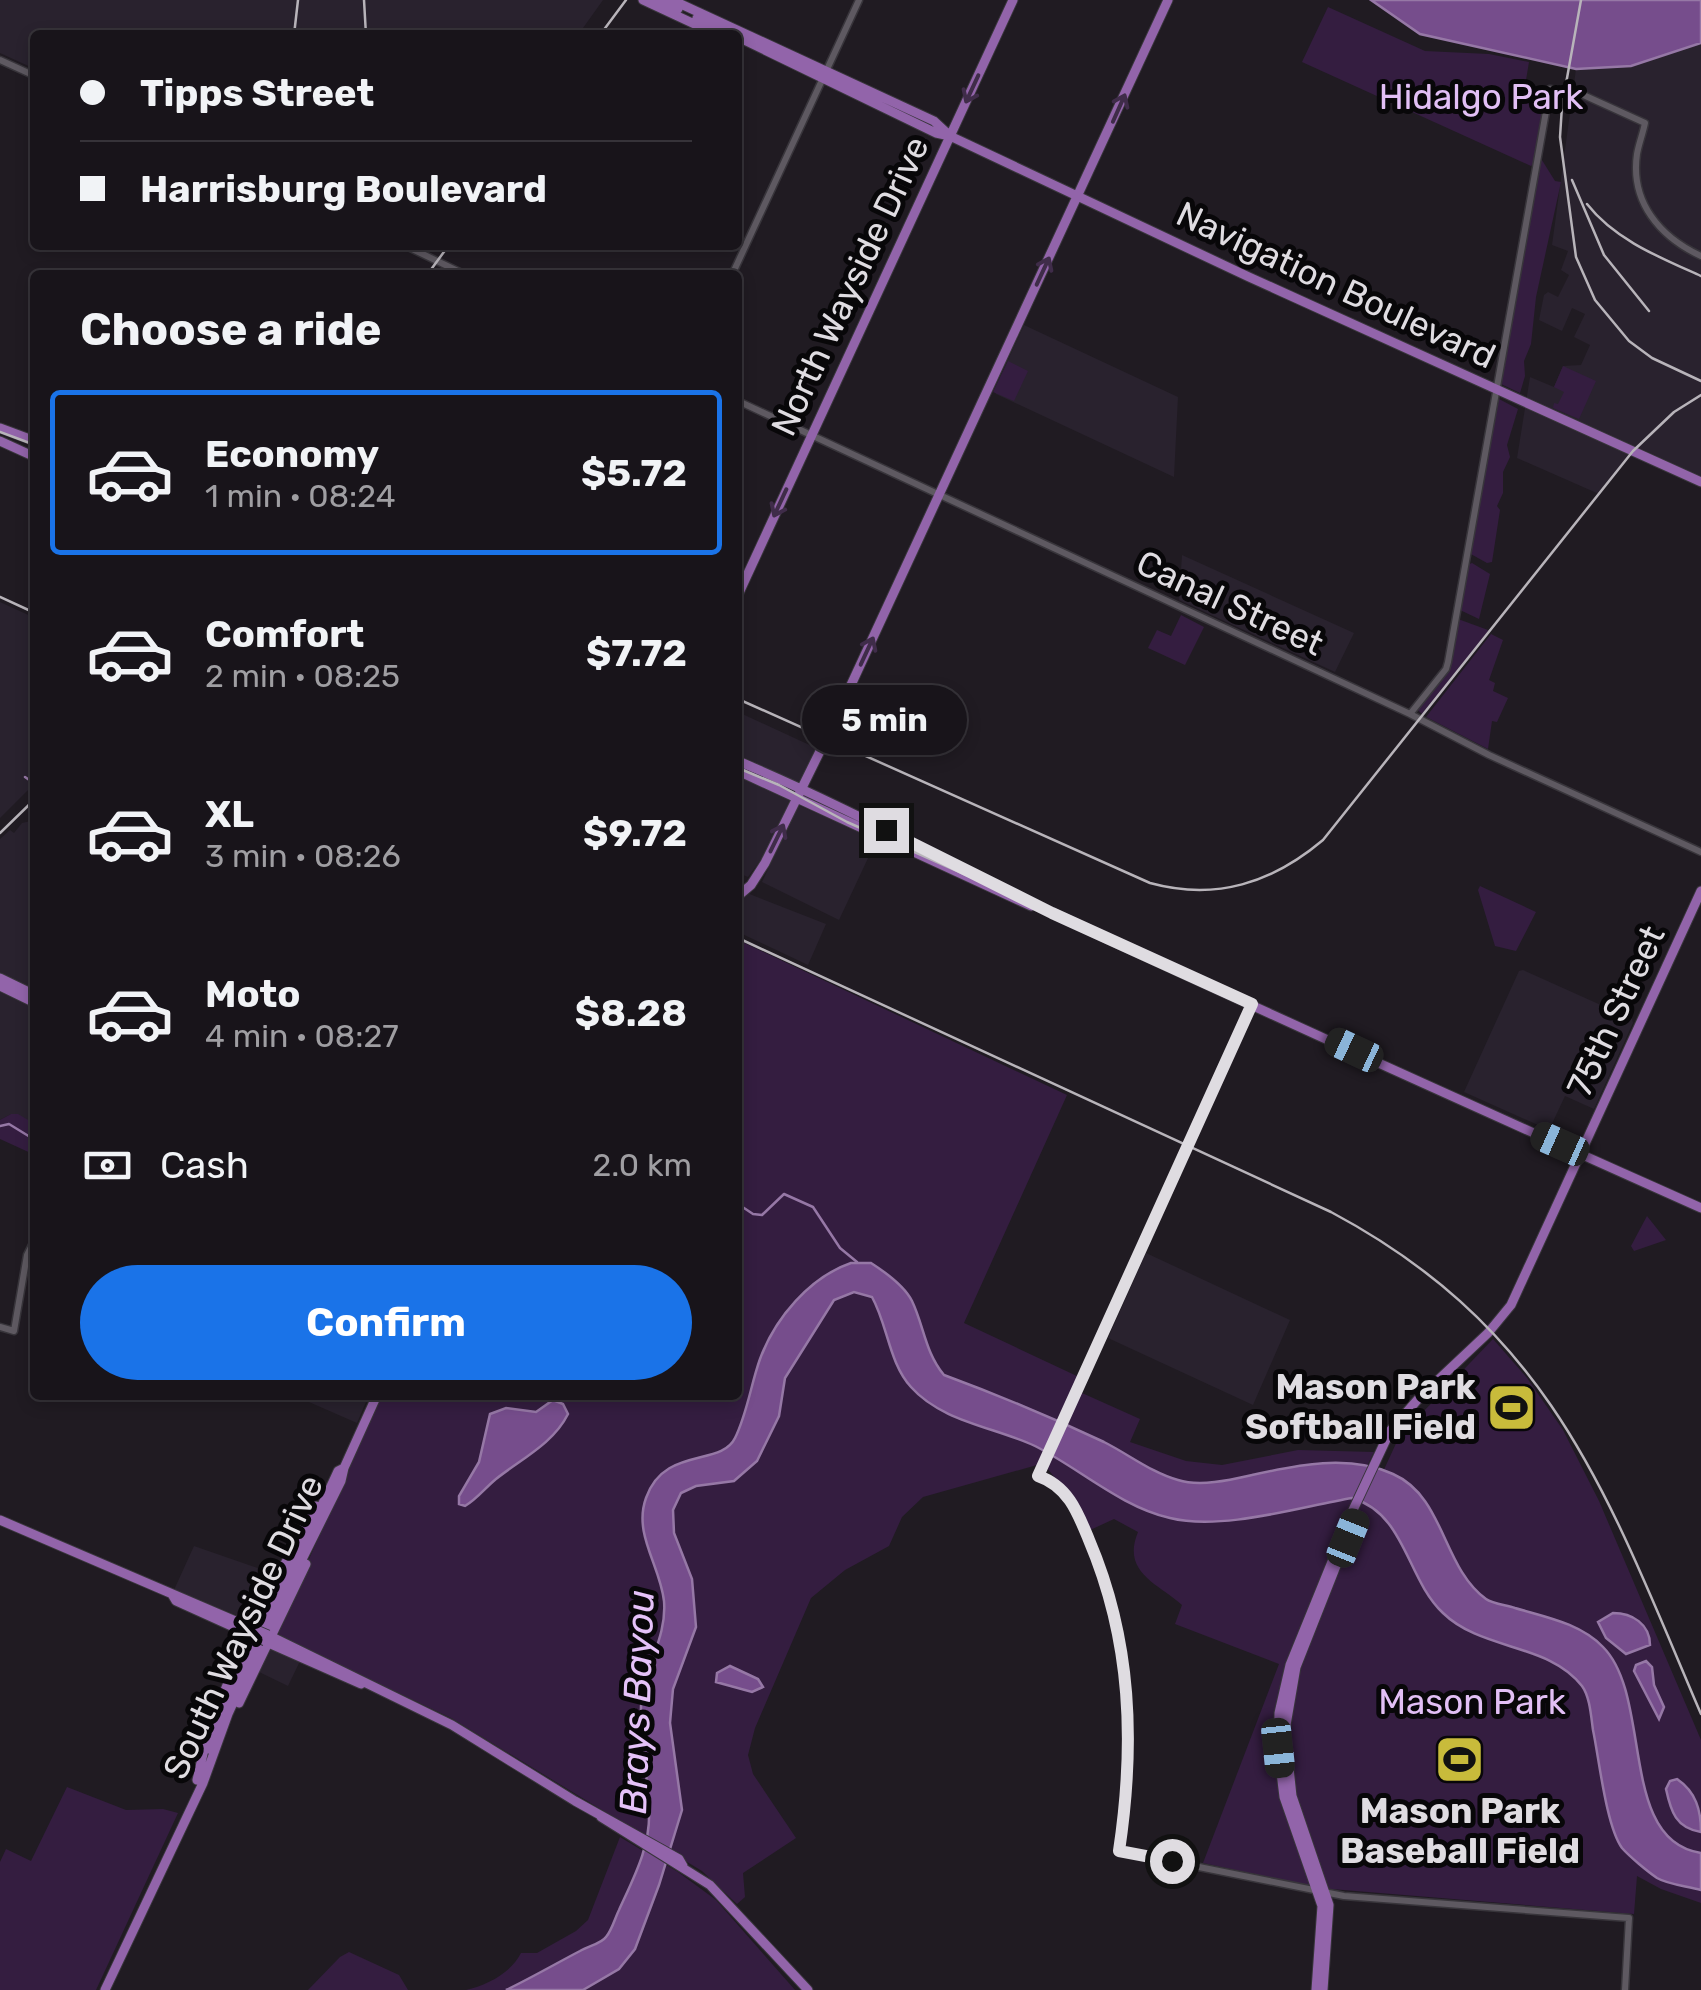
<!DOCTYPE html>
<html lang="en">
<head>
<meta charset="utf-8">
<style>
	body { margin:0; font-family:Rubik,sans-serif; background:#252127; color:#f1f3f6; height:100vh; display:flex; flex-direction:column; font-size:38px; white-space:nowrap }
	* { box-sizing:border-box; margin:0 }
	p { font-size:32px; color:#9f9ea2 }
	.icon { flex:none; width:55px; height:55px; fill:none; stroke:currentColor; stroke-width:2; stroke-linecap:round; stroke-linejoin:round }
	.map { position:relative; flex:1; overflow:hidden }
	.panel { position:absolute; left:30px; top:270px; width:712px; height:1130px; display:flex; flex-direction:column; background:#18141a; border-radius:10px; box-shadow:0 5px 15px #0003,0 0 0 2px #363339 }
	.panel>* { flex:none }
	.guide { position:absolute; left:30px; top:30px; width:712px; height:220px; border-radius:10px; box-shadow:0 5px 15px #0003,0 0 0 2px #363339; display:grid; align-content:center; height:220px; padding:0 50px; background:#18141a }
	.end { position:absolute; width:45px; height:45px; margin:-22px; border:12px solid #dfdce1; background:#111; box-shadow:0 0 0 5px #111 }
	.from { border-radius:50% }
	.bubble { position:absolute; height:70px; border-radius:35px; background:#18141a; box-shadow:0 5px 15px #0003,0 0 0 2px #363339; font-size:32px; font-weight:700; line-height:70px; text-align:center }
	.car { position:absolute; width:30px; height:60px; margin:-30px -15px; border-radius:12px; box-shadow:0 0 8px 2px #0007; background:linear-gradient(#222 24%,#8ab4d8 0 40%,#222 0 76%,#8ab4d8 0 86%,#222 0) }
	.guide b { display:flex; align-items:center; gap:35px; height:95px; font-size:38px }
	.guide b+b { border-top:2px solid #363339 }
	.guide i { width:25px; height:25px; background:#f1f3f6 }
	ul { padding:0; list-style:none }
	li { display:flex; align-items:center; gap:30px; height:165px; margin:0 20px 15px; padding:0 30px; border:5px solid transparent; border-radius:10px }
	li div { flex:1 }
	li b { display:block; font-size:38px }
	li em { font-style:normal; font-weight:700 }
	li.on { border-color:#1a73e8 }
	li>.icon { width:90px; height:90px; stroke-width:1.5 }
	h2 { padding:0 50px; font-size:45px; line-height:120px }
	.pay { display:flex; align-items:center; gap:25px; height:110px; padding:0 50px; font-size:38px }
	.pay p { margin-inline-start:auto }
	.action { display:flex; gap:20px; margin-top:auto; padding:20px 50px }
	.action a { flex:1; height:115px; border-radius:60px; background:#1a73e8; color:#fff; font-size:40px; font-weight:700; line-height:115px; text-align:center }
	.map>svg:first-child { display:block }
	.built { fill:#29222e }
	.green { fill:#341d40 }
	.water { fill:#764d8c; stroke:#9678a6; stroke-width:2.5 }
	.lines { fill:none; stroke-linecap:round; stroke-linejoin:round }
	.stream { stroke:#9678a6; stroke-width:2.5 }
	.minor-casing { stroke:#38353b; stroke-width:9 }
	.major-casing { stroke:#38353b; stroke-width:11 }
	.minor { stroke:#5e5961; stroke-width:6 }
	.major { stroke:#9264aa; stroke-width:9 }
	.tram { stroke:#b8b4ba; stroke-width:2.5 }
	.rail { stroke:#b8b4ba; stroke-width:2.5 }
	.major-bridge-casing { stroke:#38353b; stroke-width:11; stroke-linecap:butt }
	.major-bridge { stroke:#9264aa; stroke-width:9 }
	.oneway { stroke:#3f2c49 }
	.route { stroke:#dfdce1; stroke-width:12 }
	.labels { text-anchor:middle; stroke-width:10; stroke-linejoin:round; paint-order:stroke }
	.park-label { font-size:35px; fill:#e2bff5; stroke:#080709 }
	.street-label { font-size:35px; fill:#dfdce1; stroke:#080709 }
	.poi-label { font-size:35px; font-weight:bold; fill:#dfdce1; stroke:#080709; text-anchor:end }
	.water-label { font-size:38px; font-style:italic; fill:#e5c2f9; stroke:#080709 }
</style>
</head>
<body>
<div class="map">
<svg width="1701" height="1990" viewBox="0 0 1701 1990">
	<rect width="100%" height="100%" fill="#201b22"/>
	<path class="built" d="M 0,0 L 603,0 L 578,35 L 35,35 L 35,69 L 0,53 Z
		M 1701,43 L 1701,477 L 1635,446 L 1599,494 L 1517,458 L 1530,377 L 1554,387 L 1563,366 L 1581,365 L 1590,345 L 1574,337 L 1585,314 L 1572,308 L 1562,331 L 1539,320 L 1544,295 L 1548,292 L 1558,297 L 1569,275 L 1561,270 L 1568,251 L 1552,245 L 1576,69 L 1631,66 Z
		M 1024,325 L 1178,397 L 1174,477 L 996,394 L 994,390 Z
		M 1182,555 L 1354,633 L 1335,672 L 1179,600 Z
		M 0,602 L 35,618 L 35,783 L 0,818 Z
		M 738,712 L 816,748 L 799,785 L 738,759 Z
		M 738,773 L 790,800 L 768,850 L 748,877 L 738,873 Z
		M 798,805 L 877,839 L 839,920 L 762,882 Z
		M 35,820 L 35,1124 L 11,1114 L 0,1120 L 0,839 L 10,830 L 14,833 L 22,823 Z
		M 747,893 L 826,924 L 808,965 L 738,932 L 738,900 Z
		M 1523,970 L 1632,1019 L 1633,1023 L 1594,1109 L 1565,1096 L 1549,1130 L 1464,1092 L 1519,971 Z
		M 1146,1253 L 1290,1320 L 1253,1405 L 1108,1338 Z
		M 293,1395 L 369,1395 L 357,1423 Z
		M 194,1546 L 275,1574 L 251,1621 L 174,1590 Z
		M 269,1649 L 300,1661 L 288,1686 L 257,1671 Z"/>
	<path class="green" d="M 1328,7 L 1425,51 L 1489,54 L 1529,62 L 1525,86 L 1547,90 L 1535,163 L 1531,166 L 1302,62 Z
		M 1540,157 L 1555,181 L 1561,182 L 1536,297 L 1531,344 L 1524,361 L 1525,376 L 1520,393 L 1501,384 L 1501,378 Z
		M 1008,361 L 1028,371 L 1014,401 L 993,392 Z
		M 1563,366 L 1596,381 L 1579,419 L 1553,408 L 1554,403 L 1558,404 L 1564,392 L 1554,387 Z
		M 1499,399 L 1518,409 L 1507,445 L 1510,457 L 1503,472 L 1503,493 L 1497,506 L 1500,510 L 1492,562 L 1487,563 L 1469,553 Z
		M 1472,563 L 1490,574 L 1479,619 L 1460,610 L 1467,565 Z
		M 1181,615 L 1204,627 L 1185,665 L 1148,648 L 1157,630 L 1171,636 Z
		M 1458,619 L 1488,630 L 1487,633 L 1422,714 L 1417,709 L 1444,674 Z
		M 1491,634 L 1503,640 L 1489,680 L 1495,683 L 1493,691 L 1508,698 L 1497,722 L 1492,721 L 1488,749 L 1426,717 Z
		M 1480,886 L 1536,912 L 1516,951 L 1495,946 L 1478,890 Z
		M 738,940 L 1067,1095 L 964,1323 L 1079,1377 L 1037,1465 L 923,1497 L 902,1517 L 889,1546 L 845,1570 L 811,1598 L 755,1728 L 748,1755 L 753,1774 L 796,1838 L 743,1873 L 745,1897 L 737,1904 L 702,1871 L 451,1718 L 281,1637 L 277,1631 L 382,1395 L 738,1395 Z
		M 11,1114 L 18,1114 L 35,1124 L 35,1155 L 0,1139 L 0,1120 Z
		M 1647,1216 L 1666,1240 L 1634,1251 L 1631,1246 Z
		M 1493,1339 L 1527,1378 L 1563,1430 L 1599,1501 L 1701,1740 L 1701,1853 L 1688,1851 L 1658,1879 L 1701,1890 L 1701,1903 L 1661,1889 L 1637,1876 L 1634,1914 L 1319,1888 L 1203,1863 L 1279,1664 L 1175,1624 L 1182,1605 C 1159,1584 1121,1573 1138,1532 L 1114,1519 L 1088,1531 L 1072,1499 L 1047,1468 L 1078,1393 L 1082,1393 L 1140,1419 L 1130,1442 L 1186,1461 L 1222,1465 L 1298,1450 L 1374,1452 L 1352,1497 L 1369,1502 L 1399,1437 Z
		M 67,1787 L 126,1810 L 163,1809 L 178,1813 L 96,1990 L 0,1990 L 0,1862 L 6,1849 L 31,1861 Z
		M 620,1837 L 678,1872 L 716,1900 L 795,1990 L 466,1990 C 487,1985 511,1973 521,1953 L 537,1953 L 576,1931 L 588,1920 Z
		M 349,1952 L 399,1975 L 408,1990 L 308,1990 L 340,1957 Z"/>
	<path class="water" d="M 1371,0 L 1701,0 L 1701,43 L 1631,66 L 1576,69 L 1420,34 Z
		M 851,1263 L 871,1263 C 885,1272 904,1285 912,1301 C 924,1326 925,1352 944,1375 C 998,1395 1051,1417 1104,1442 C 1128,1454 1152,1473 1178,1480 C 1200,1487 1230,1480 1252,1475 C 1297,1465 1349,1454 1393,1474 C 1445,1497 1442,1567 1486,1599 C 1493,1604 1506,1605 1515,1608 C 1545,1617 1580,1623 1603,1647 C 1653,1697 1618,1841 1701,1853 L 1701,1890 C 1688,1886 1669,1885 1657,1878 C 1647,1871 1630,1857 1622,1848 C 1606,1826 1599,1758 1593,1730 C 1591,1716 1590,1697 1582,1686 C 1549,1643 1482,1651 1443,1613 C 1406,1578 1406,1514 1352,1498 C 1299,1507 1222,1531 1170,1518 C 1121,1507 1079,1468 1035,1446 C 995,1427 942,1422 911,1387 C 889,1363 888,1326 872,1297 L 854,1292 L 834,1300 L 785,1378 L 779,1416 L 757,1461 L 734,1481 L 696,1486 L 681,1493 L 673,1510 L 674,1533 L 692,1579 L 696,1627 L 673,1689 L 670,1723 L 682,1810 L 659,1885 L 635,1949 L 619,1969 L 583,1990 L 506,1990 C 531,1978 555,1964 580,1951 C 588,1946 601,1944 606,1937 C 612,1930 615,1918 619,1910 C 634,1877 651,1846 649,1809 C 648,1772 637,1733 642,1696 C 647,1664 667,1635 664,1601 C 660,1565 633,1534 646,1498 C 664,1446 721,1467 735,1438 C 747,1414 751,1384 760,1359 C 775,1318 810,1277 851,1263 Z
		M 553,1400 L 563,1404 L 568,1414 C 553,1444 521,1459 496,1479 C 485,1488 477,1499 465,1506 L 459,1504 L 459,1496 L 479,1462 L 490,1414 L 506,1408 L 536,1412 Z
		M 1613,1613 C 1632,1613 1650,1624 1650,1645 L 1626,1654 L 1606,1638 L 1598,1622 Z
		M 1646,1661 L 1652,1667 L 1654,1685 L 1664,1707 L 1659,1719 L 1634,1671 L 1636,1665 Z
		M 730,1666 L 758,1679 L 763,1687 L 752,1692 L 716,1682 L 717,1673 Z
		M 1677,1779 C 1696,1792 1701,1810 1701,1832 C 1676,1828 1671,1812 1666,1789 L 1670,1781 Z"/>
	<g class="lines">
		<path class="stream" d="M 25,777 L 35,784
			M 0,1126 L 9,1124 L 35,1140
			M 738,1204 L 753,1214 L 762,1215 L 784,1194 L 813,1207 L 840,1248 L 857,1262"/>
		<defs>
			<path id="minor" d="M 0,60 L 35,76
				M 404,245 L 466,275
				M 732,275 L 859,0
				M 738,401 L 1410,714 L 1489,755 L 1701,852
				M 1410,714 L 1446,669 L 1448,662 L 1550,89 L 1579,93 L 1645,123 C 1643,133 1639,143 1637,154 C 1630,202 1660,237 1701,256
				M 1252,1005 L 1039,1476 C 1068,1486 1078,1513 1090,1540 C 1132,1641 1136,1744 1119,1851 L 1344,1896 L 1629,1918 L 1625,1990
				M 0,1327 L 14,1331 L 27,1255 L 35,1239"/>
			<path id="major" d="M 643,0 L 718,35
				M 658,0 L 678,9
				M 672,0 L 934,121 L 948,134
				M 697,18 L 732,35
				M 738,37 L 936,133 L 950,136 L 1249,277 L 1701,482
				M 0,428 L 35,441
				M 0,441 L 35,457
				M 738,595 L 1013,0
				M 738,761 C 852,809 960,869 1072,922 C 1280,1020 1491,1114 1701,1208
				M 738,771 L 1031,906
				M 738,896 L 751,885 L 765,863 L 826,739 L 1168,0
				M 0,978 L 35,995
				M 0,986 L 35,1003
				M 0,1520 L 254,1629
				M 173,1596 L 176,1601 L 249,1634
				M 268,1635 L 452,1725 L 575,1801 L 679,1859 L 683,1866
				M 266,1642 L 361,1684
				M 239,1703 L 306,1564
				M 216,1712 L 251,1627 L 316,1506
				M 209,1749 C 243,1651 296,1564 338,1471 L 344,1468
				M 197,1780 L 206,1741
				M 601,1817 L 710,1885 L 808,1990
				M 105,1990 L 203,1783 L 228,1714 L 259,1646 L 341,1481 L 344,1468 L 377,1395
				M 1316,1990 L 1322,1906 L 1284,1797 L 1278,1748 L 1279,1713 L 1290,1665 L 1353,1510 L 1390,1431 L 1420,1397 L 1488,1333 L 1511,1305 L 1701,891
				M 1323,1990 L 1329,1905 L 1292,1796 L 1285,1731 L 1296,1667 L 1349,1533"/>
		</defs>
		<use href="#minor" class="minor-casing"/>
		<use href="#major" class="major-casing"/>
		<use href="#minor" class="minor"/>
		<use href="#major" class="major"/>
		<path class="tram" d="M 0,432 L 35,445
			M 738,768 L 779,785 L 847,822 L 982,882"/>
		<path class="rail" d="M 364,0 L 366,35
			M 1581,0 L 1562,106 L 1560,137 L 1576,257 L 1595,300 L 1629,341 L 1652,358 L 1701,381
			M 294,35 L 298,0
			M 600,35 L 626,0
			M 1572,180 L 1604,255 L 1649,311
			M 1587,204 C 1615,240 1661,258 1701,276
			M 427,275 L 449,245
			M 0,597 L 35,613
			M 738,699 L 1150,883 C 1216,901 1272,883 1323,840 L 1633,451 L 1674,412 L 1701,395
			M 0,833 L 35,799
			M 738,938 L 1331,1212 C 1554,1331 1608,1497 1701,1714"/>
		<defs>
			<path id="major-bridge" d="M 254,1629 L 268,1635
				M 252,1635 L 265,1641"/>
		</defs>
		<use href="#major-bridge" class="major-bridge-casing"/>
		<use href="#major-bridge" class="major-bridge"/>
	</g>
	<defs><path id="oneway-shaft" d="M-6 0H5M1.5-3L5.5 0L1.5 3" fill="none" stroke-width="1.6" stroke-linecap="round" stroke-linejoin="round" transform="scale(2.5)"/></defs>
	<g class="oneway">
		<use href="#oneway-shaft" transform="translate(972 89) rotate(115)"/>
		<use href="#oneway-shaft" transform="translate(1119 108) rotate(-66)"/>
		<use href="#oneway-shaft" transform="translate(1043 271) rotate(-65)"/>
		<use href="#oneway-shaft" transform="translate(780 503) rotate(115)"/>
		<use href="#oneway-shaft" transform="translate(867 651) rotate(-65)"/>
		<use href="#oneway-shaft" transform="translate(777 838) rotate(-64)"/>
	</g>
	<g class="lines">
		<path class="route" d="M 886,830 L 1052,913 L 1252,1004 L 1038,1476 C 1068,1486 1078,1513 1089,1540 C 1132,1641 1135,1744 1119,1851 L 1172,1861"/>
	</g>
	<defs>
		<symbol id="stadium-square" viewBox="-11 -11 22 22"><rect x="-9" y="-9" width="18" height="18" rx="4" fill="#c8bb3b" stroke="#080709"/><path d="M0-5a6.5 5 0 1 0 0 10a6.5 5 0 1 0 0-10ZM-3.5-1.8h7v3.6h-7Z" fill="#111"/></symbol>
	</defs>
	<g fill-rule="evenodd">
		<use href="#stadium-square" x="1484" y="1380" width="55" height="55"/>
		<use href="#stadium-square" x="1432" y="1732" width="55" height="55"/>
	</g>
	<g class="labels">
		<g class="park-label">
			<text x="1481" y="109">Hidalgo Park</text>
			<text x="1472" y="1714">Mason Park</text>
		</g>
		<g class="street-label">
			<text transform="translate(1336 285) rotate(25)" y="12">Navigation Boulevard</text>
			<text transform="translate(850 286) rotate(-65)" y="12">North Wayside Drive</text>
			<text transform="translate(1230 603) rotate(25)" y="12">Canal Street</text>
			<text transform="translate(1616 1011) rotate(-65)" y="12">75th Street</text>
			<text transform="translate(243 1627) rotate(-65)" y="12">South Wayside Drive</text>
		</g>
		<g class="poi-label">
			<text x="1476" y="1399">Mason Park<tspan x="1476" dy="40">Softball Field</tspan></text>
			<text x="1460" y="1823" text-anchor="middle">Mason Park<tspan x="1460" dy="40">Baseball Field</tspan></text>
		</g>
		<g class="water-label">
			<text transform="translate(637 1702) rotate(-88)" y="13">Brays Bayou</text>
		</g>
	</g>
</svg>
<i class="end from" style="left:1172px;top:1861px"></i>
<i class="end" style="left:886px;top:830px"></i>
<div class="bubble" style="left:802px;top:685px;width:165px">5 min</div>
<i class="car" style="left:1354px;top:1050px;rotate:295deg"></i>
<i class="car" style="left:1560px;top:1144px;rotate:294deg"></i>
<i class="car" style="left:1348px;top:1538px;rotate:22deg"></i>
<i class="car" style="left:1278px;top:1748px;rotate:174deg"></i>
<div class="guide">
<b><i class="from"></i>Tipps Street</b>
<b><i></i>Harrisburg Boulevard</b>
</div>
<section class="panel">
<h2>Choose a ride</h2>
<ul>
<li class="on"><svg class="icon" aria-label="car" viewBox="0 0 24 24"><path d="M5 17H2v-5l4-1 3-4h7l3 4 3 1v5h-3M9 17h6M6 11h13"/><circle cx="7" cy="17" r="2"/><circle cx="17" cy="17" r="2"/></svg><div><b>Economy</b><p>1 min · 08:24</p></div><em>$5.72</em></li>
<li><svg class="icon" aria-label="car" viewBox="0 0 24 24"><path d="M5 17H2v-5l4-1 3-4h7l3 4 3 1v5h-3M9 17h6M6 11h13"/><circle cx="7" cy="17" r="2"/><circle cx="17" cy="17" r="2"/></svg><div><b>Comfort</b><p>2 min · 08:25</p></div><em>$7.72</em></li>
<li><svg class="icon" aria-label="car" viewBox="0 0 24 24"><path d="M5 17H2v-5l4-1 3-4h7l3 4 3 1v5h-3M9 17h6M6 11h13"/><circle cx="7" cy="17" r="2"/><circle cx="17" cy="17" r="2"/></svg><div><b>XL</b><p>3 min · 08:26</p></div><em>$9.72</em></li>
<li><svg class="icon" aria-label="car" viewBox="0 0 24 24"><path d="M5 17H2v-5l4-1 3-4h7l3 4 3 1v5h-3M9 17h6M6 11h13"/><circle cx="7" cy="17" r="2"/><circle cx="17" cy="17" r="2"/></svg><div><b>Moto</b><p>4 min · 08:27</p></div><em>$8.28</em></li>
</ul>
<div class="pay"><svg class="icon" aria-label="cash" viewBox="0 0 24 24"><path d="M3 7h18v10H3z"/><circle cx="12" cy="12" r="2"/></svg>Cash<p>2.0 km</p></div>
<div class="action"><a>Confirm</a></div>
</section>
</div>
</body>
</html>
